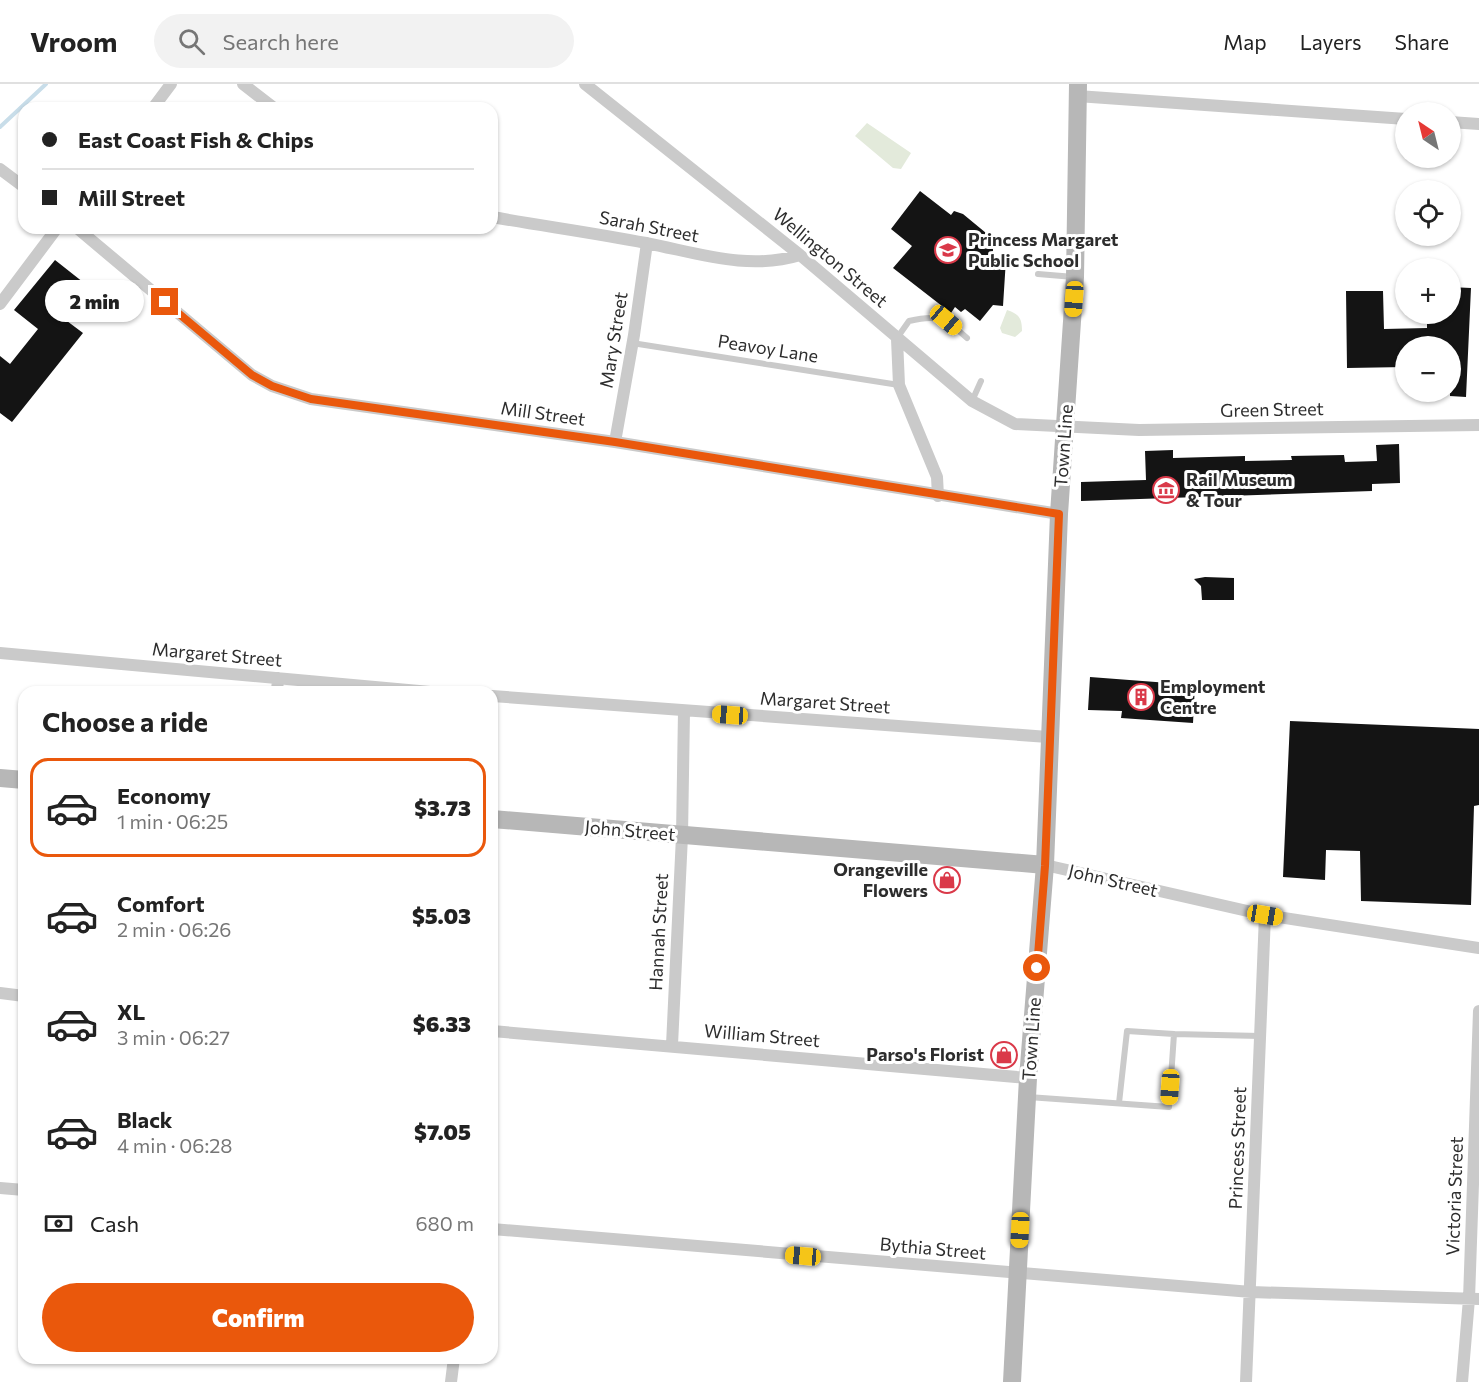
<!DOCTYPE html>
<html lang="en">
<head>
<meta charset="utf-8">
<style>
	body { margin:0; font-family:Commissioner,sans-serif; background:#f2f2f2; color:#222; height:100vh; display:flex; flex-direction:column; font-size:22px; white-space:nowrap }
	* { box-sizing:border-box; margin:0 }
	p { font-size:20px; color:#767676 }
	.icon { flex:none; width:33px; height:33px; fill:none; stroke:currentColor; stroke-width:2; stroke-linecap:round; stroke-linejoin:round }
	.map { position:relative; flex:1; overflow:hidden }
	.panel { position:absolute; left:18px; top:602px; width:480px; height:678px; display:flex; flex-direction:column; background:#fff; border-radius:18px; box-shadow:0 2px 4px #0004 }
	.panel>* { flex:none }
	.hud { position:absolute; left:18px; top:18px; width:480px; height:132px; border-radius:18px; box-shadow:0 2px 4px #0004; display:grid; align-content:center; height:132px; padding:0 24px; background:#fff }
	.needle { width:39px; rotate:325deg }
	.buttons { position:absolute; left:1395px; top:18px; display:grid; gap:12px }
	.buttons a { display:grid; place-items:center; width:66px; height:66px; border-radius:50%; background:#fff; box-shadow:0 2px 4px #0004; font-size:30px }
	.end { position:absolute; width:27px; height:27px; margin:-14px; border:8px solid #ea580c; background:#fff; box-shadow:0 0 0 3px #fff }
	.from { border-radius:50% }
	.bubble { position:absolute; height:42px; border-radius:21px; background:#fff; box-shadow:0 2px 4px #0004; font-size:20px; font-weight:800; line-height:42px; text-align:center }
	.car { position:absolute; width:18px; height:36px; margin:-18px -9px; border-radius:8px; box-shadow:0 0 4px 2px #0007; background:linear-gradient(#f5c518 24%,#345 0 40%,#f5c518 0 76%,#345 0 86%,#f5c518 0) }
	.hud b { display:flex; align-items:center; gap:21px; height:57px; font-size:22px }
	.hud b+b { border-top:2px solid #e0e0e0 }
	.hud i { width:15px; height:15px; background:#222 }
	ul { padding:0; list-style:none }
	li { display:flex; align-items:center; gap:18px; height:99px; margin:0 12px 9px; padding:0 12px; border:3px solid transparent; border-radius:18px }
	li div { flex:1 }
	li b { display:block; font-size:22px }
	li em { font-style:normal; font-weight:800 }
	li.selected { border-color:#ea580c }
	li>.icon { width:54px; height:54px; stroke-width:1.5 }
	h2 { padding:0 24px; font-size:27px; line-height:72px }
	.pay { display:flex; align-items:center; gap:15px; height:66px; padding:0 24px; font-size:22px }
	.pay p { margin-inline-start:auto }
	.button { display:flex; gap:12px; margin-top:auto; padding:12px 24px }
	.button a { flex:1; height:69px; border-radius:36px; background:#ea580c; color:#fff; font-size:24px; font-weight:800; line-height:69px; text-align:center }
	header { display:flex; align-items:center; gap:36px; box-sizing:border-box; height:84px; padding:0 30px; background:#fff; border-bottom:2px solid #e0e0e0 }
	header strong { font-size:28px }
	nav { display:flex; gap:33px; margin-inline-start:auto; font-size:21px }
	.search { width:420px; height:54px; background:#f2f2f2; display:flex; align-items:center; gap:15px; box-sizing:border-box; padding:0 21px; border-radius:33px; color:#767676; font-size:22px }
	.map>svg:first-child { display:block }
	.green { fill:#e3eadb }
	.lines { fill:none; stroke-linecap:round; stroke-linejoin:round }
	.stream { stroke:#c8dde9; stroke-width:4 }
	.building { fill:#141414 }
	.service { stroke:#cacaca; stroke-width:6 }
	.minor { stroke:#cacaca; stroke-width:12 }
	.secondary { stroke:#b7b7b7; stroke-width:18 }
	.route { stroke:#ea580c; stroke-width:8 }
	.labels { text-anchor:middle; stroke-width:6; stroke-linejoin:round; paint-order:stroke }
	.street-label { font-size:18px; fill:#2d2d2d; stroke:#fff }
	.poi-label { font-size:18px; font-weight:bold; fill:#2d2d2d; stroke:#fff; text-anchor:start }
</style>
</head>
<body>
<header>
<strong>Vroom</strong>
<div class="search"><svg class="icon" aria-label="search" viewBox="0 0 24 24"><circle cx="10" cy="10" r="6"/><path d="M15 15l6 6"/></svg>Search here</div>
<nav><a>Map</a><a>Layers</a><a>Share</a></nav>
</header>
<div class="map">
<svg width="1479" height="1298" viewBox="0 0 1479 1298">
	<rect width="100%" height="100%" fill="#fff"/>
	<path class="green" d="M 867,39 L 911,69 L 901,85 L 893,84 L 855,52 Z
		M 1007,226 C 1019,230 1022,234 1022,247 L 1015,253 L 1002,249 L 1000,244 Z"/>
	<g class="lines">
		<path class="stream" d="M 0,43 L 46,0"/>
	</g>
	<path class="building" d="M 920,107 L 951,131 L 954,127 L 963,130 L 986,149 L 983,153 L 993,163 L 993,174 L 1006,175 L 1003,222 L 993,221 L 980,237 L 965,225 L 961,228 L 955,223 L 951,229 L 893,184 L 912,162 L 891,145 Z
		M 55,176 L 93,206 L 67,237 L 83,249 L 12,338 L 0,329 L 0,272 L 10,280 L 38,245 L 14,226 Z
		M 1450,203 L 1471,204 L 1466,313 L 1450,312 L 1450,262 L 1406,262 L 1406,283 L 1347,284 L 1346,207 L 1383,207 L 1384,245 L 1427,244 L 1427,230 L 1450,230 Z
		M 1399,360 L 1400,399 L 1372,400 L 1372,407 L 1081,417 L 1081,398 L 1146,396 L 1145,367 L 1173,366 L 1173,374 L 1245,372 L 1245,377 L 1292,376 L 1291,372 L 1344,371 L 1345,378 L 1377,377 L 1376,361 Z
		M 1205,493 L 1234,494 L 1234,516 L 1202,516 L 1201,502 L 1194,495 Z
		M 1090,593 L 1195,601 L 1193,639 L 1121,634 L 1122,627 L 1088,626 Z
		M 1290,637 L 1479,645 L 1479,721 L 1474,722 L 1471,821 L 1361,817 L 1360,767 L 1326,766 L 1325,796 L 1283,793 Z"/>
	<g class="lines">
		<path class="service" d="M 1038,190 L 1074,193
			M 897,254 L 909,237 C 939,230 944,234 967,254
			M 632,259 L 899,301
			M 972,317 L 981,297
			M 1174,950 L 1260,952
			M 1028,1013 L 1169,1023 L 1174,950 L 1127,947 L 1119,1019"/>
		<path class="minor" d="M 243,0 L 274,24
			M 585,0 L 800,171 L 972,317 L 1015,340 L 1139,346 L 1479,341
			M 1077,12 L 1406,35
			M 153,24 L 171,0
			M 1450,38 L 1479,40
			M 0,85 L 24,103
			M 492,133 C 543,142 595,149 646,159 C 698,169 748,187 800,171
			M 77,144 L 252,291 L 272,302 L 311,315 L 615,358 L 1059,430
			M 0,220 L 57,144
			M 897,255 L 899,301 L 937,393 L 938,412
			M 615,358 L 634,251 L 647,159
			M 0,569 L 430,608
			M 277,608 L 278,594
			M 492,612 L 1048,653
			M 1045,781 L 1265,831 L 1479,864
			M 0,909 L 24,912
			M 492,947 L 1028,994
			M 672,961 L 682,752 L 684,627
			M 0,1104 L 24,1106
			M 492,1145 L 1251,1208 L 1479,1215
			M 451,1298 L 454,1274
			M 1246,1298 L 1265,831
			M 1462,1298 L 1469,1215 L 1479,927"/>
		<path class="secondary" d="M 0,694 L 24,696
			M 492,735 L 1045,781
			M 1012,1298 L 1028,994 L 1045,781 L 1059,430 L 1075,193 L 1078,0"/>
	</g>
	<g class="lines">
		<path class="route" d="M 165,218 L 252,291 L 272,302 L 311,315 L 615,358 L 1059,430 L 1045,782 L 1037,884"/>
	</g>
	<defs>
		<symbol id="school-ring" viewBox="-11 -11 22 22"><circle r="9.5" fill="#fff" stroke="#da3949" stroke-width="1.5"/><path d="M0-5L7-2L0 1L-7-2ZM-4 1L0 2.5L4 1V4Q0 6-4 4Z" fill="#da3949"/></symbol>
		<symbol id="museum-ring" viewBox="-11 -11 22 22"><circle r="9.5" fill="#fff" stroke="#da3949" stroke-width="1.5"/><path d="M0-6L6-3V-2H-6V-3ZM-5-1h2V3h-2ZM-1-1h2V3h-2ZM3-1h2V3H3ZM-6 4H6V6H-6Z" fill="#da3949"/></symbol>
		<symbol id="building-ring" viewBox="-11 -11 22 22"><circle r="9.5" fill="#fff" stroke="#da3949" stroke-width="1.5"/><path d="M-4-6H4V6H1V3H-1V6H-4ZM-2.5-4.3h1.7v1.8h-1.7ZM.8-4.3h1.7v1.8H.8ZM-2.5-1h1.7V.8h-1.7ZM.8-1h1.7V.8H.8Z" fill="#da3949"/></symbol>
		<symbol id="shop-ring" viewBox="-11 -11 22 22"><circle r="9.5" fill="#fff" stroke="#da3949" stroke-width="1.5"/><path d="M-5-2.5h2.3a2.7 3.5 0 0 1 5.4 0H5L5.5 6h-11ZM-1.5-2.5h3a1.5 2.3 0 0 0-3 0Z" fill="#da3949"/></symbol>
	</defs>
	<g fill-rule="evenodd">
		<use href="#school-ring" x="933" y="151" width="30" height="30"/>
		<use href="#museum-ring" x="1151" y="391" width="30" height="30"/>
		<use href="#building-ring" x="1126" y="598" width="30" height="30"/>
		<use href="#shop-ring" x="932" y="781" width="30" height="30"/>
		<use href="#shop-ring" x="989" y="956" width="30" height="30"/>
	</g>
	<g class="labels">
		<g class="street-label">
			<text transform="translate(649 143) rotate(11)" y="6">Sarah Street</text>
			<text transform="translate(830 174) rotate(40)" y="6">Wellington Street</text>
			<text transform="translate(614 256) rotate(-81)" y="6">Mary Street</text>
			<text transform="translate(768 265) rotate(9)" y="6">Peavoy Lane</text>
			<text transform="translate(1272 326) rotate(-1)" y="6">Green Street</text>
			<text transform="translate(543 330) rotate(8)" y="6">Mill Street</text>
			<text transform="translate(1064 362) rotate(-86)" y="6">Town Line</text>
			<text transform="translate(217 571) rotate(5)" y="6">Margaret Street</text>
			<text transform="translate(825 619) rotate(4)" y="6">Margaret Street</text>
			<text transform="translate(630 747) rotate(5)" y="6">John Street</text>
			<text transform="translate(1113 797) rotate(13)" y="6">John Street</text>
			<text transform="translate(659 848) rotate(-87)" y="6">Hannah Street</text>
			<text transform="translate(762 952) rotate(5)" y="6">William Street</text>
			<text transform="translate(1032 955) rotate(-86)" y="6">Town Line</text>
			<text transform="translate(1238 1064) rotate(-88)" y="6">Princess Street</text>
			<text transform="translate(1455 1112) rotate(-88)" y="6">Victoria Street</text>
			<text transform="translate(933 1165) rotate(5)" y="6">Bythia Street</text>
		</g>
		<g class="poi-label">
			<text x="968" y="162">Princess Margaret<tspan x="968" dy="21">Public School</tspan></text>
			<text x="1186" y="402">Rail Museum<tspan x="1186" dy="21">&amp; Tour</tspan></text>
			<text x="1160" y="609">Employment<tspan x="1160" dy="21">Centre</tspan></text>
			<text x="928" y="792" text-anchor="end">Orangeville<tspan x="928" dy="21">Flowers</tspan></text>
			<text x="984" y="977" text-anchor="end">Parso's Florist</text>
		</g>
	</g>
</svg>
<div class="buttons">
<a><svg class="needle" viewBox="-14 -14 28 28"><path d="M0-13l5 13h-10z" fill="#e53935"/><path d="M0 13l5-13h-10z" fill="#767676"/></svg></a>
<a><svg class="icon" aria-label="locate" viewBox="0 0 24 24"><circle cx="12" cy="12" r="6"/><path d="M12 2v4M12 18v4M2 12h4M18 12h4"/></svg></a>
<a>+</a>
<a>−</a>
</div>
<i class="end from" style="left:1037px;top:884px"></i>
<i class="end" style="left:165px;top:218px"></i>
<div class="bubble" style="left:45px;top:196px;width:99px">2 min</div>
<i class="car" style="left:1074px;top:215px;rotate:184deg"></i>
<i class="car" style="left:946px;top:236px;rotate:130deg"></i>
<i class="car" style="left:730px;top:631px;rotate:274deg"></i>
<i class="car" style="left:1265px;top:831px;rotate:99deg"></i>
<i class="car" style="left:1170px;top:1003px;rotate:184deg"></i>
<i class="car" style="left:1020px;top:1146px;rotate:183deg"></i>
<i class="car" style="left:803px;top:1172px;rotate:275deg"></i>
<div class="hud">
<b><i class="from"></i>East Coast Fish &amp; Chips</b>
<b><i></i>Mill Street</b>
</div>
<section class="panel">
<h2>Choose a ride</h2>
<ul>
<li class="selected"><svg class="icon" aria-label="car" viewBox="0 0 24 24"><path d="M5 17H2v-5l4-1 3-4h7l3 4 3 1v5h-3M9 17h6M6 11h13"/><circle cx="7" cy="17" r="2"/><circle cx="17" cy="17" r="2"/></svg><div><b>Economy</b><p>1 min · 06:25</p></div><em>$3.73</em></li>
<li><svg class="icon" aria-label="car" viewBox="0 0 24 24"><path d="M5 17H2v-5l4-1 3-4h7l3 4 3 1v5h-3M9 17h6M6 11h13"/><circle cx="7" cy="17" r="2"/><circle cx="17" cy="17" r="2"/></svg><div><b>Comfort</b><p>2 min · 06:26</p></div><em>$5.03</em></li>
<li><svg class="icon" aria-label="car" viewBox="0 0 24 24"><path d="M5 17H2v-5l4-1 3-4h7l3 4 3 1v5h-3M9 17h6M6 11h13"/><circle cx="7" cy="17" r="2"/><circle cx="17" cy="17" r="2"/></svg><div><b>XL</b><p>3 min · 06:27</p></div><em>$6.33</em></li>
<li><svg class="icon" aria-label="car" viewBox="0 0 24 24"><path d="M5 17H2v-5l4-1 3-4h7l3 4 3 1v5h-3M9 17h6M6 11h13"/><circle cx="7" cy="17" r="2"/><circle cx="17" cy="17" r="2"/></svg><div><b>Black</b><p>4 min · 06:28</p></div><em>$7.05</em></li>
</ul>
<div class="pay"><svg class="icon" aria-label="cash" viewBox="0 0 24 24"><path d="M3 7h18v10H3z"/><circle cx="12" cy="12" r="2"/></svg>Cash<p>680 m</p></div>
<div class="button"><a>Confirm</a></div>
</section>
</div>
</body>
</html>
